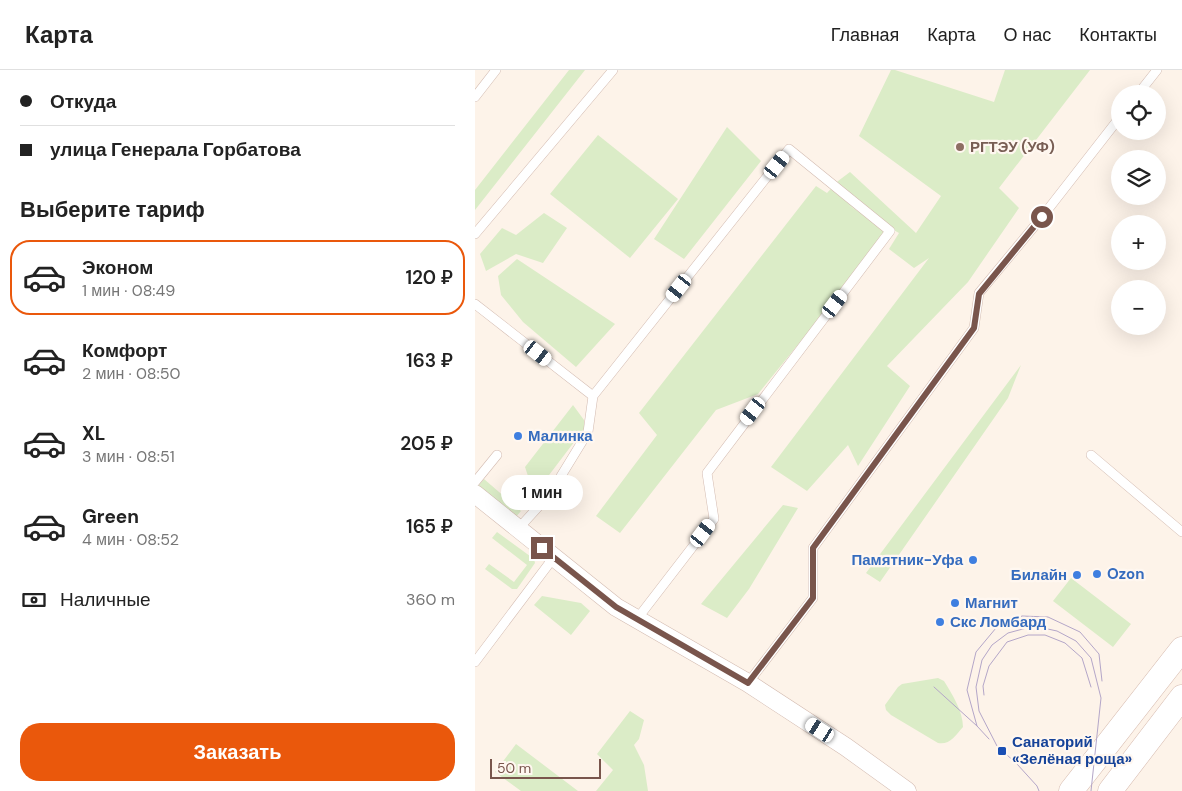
<!DOCTYPE html>
<html lang="ru">
<head>
<meta charset="utf-8">
<style>
	body { margin:0; font-family:"DM Sans",sans-serif; background:#f2f2f2; color:#222; height:100vh; display:flex; flex-direction:column; font-size:19px; white-space:nowrap }
	* { box-sizing:border-box; margin:0 }
	p { font-size:16px; color:#767676 }
	.icon { flex:none; width:28px; height:28px; fill:none; stroke:currentColor; stroke-width:2; stroke-linecap:round; stroke-linejoin:round }
	.map { position:relative; flex:1; overflow:hidden }
	.sheet { display:flex; flex-direction:column; background:#fff; width:475px }
	.sheet>* { flex:none }
	.top-card { display:grid; align-content:center; height:110px; padding:0 20px; background:#fff }
	.fabs { position:absolute; left:636px; top:15px; display:grid; gap:10px }
	.fabs a { display:grid; place-items:center; width:55px; height:55px; border-radius:50%; background:#fff; box-shadow:0 5px 20px #0002; font-size:25px }
	.scale { position:absolute; left:15px; bottom:12px; width:111px; box-sizing:border-box; padding-left:5px; border:2px solid #79554c; border-top:0; font-size:14px; line-height:18px; white-space:nowrap; color:#79554c; -webkit-text-stroke:4px #fff7f0; paint-order:stroke }
	.end { position:absolute; width:22px; height:22px; margin:-11px; border:6px solid #79554c; background:#fff; box-shadow:0 0 0 2px #fff }
	.from { border-radius:50% }
	.bubble { position:absolute; height:35px; border-radius:18px; background:#fff; box-shadow:0 5px 20px #0002; font-size:16px; font-weight:600; line-height:35px; text-align:center }
	.car { position:absolute; width:15px; height:30px; margin:-15px -8px; border-radius:6px; box-shadow:0 0 4px 1px #0007; background:linear-gradient(#fff 24%,#345 0 40%,#fff 0 76%,#345 0 86%,#fff 0) }
	.top-card b { display:flex; align-items:center; gap:18px; height:48px; font-size:19px }
	.top-card b+b { border-top:1px solid #e0e0e0 }
	.top-card i { width:12px; height:12px; background:#222 }
	ul { padding:0; list-style:none }
	li { display:flex; align-items:center; gap:15px; height:75px; margin:0 10px 8px; padding:0 10px; border:2px solid transparent; border-radius:20px }
	li div { flex:1 }
	li b { display:block; font-size:19px }
	li em { font-style:normal; font-weight:600 }
	li.on { border-color:#ea580c }
	li>.icon { width:45px; height:45px; stroke-width:1.5 }
	h2 { padding:0 20px; font-size:22px; line-height:60px }
	.pay { display:flex; align-items:center; gap:12px; height:55px; padding:0 20px; font-size:19px }
	.pay p { margin-inline-start:auto }
	.cta { display:flex; gap:10px; margin-top:auto; padding:10px 20px }
	.cta a { flex:1; height:58px; border-radius:20px; background:#ea580c; color:#fff; font-size:20px; font-weight:600; line-height:58px; text-align:center }
	header { display:flex; align-items:center; gap:30px; box-sizing:border-box; height:70px; padding:0 25px; background:#fff; border-bottom:1px solid #e0e0e0 }
	header strong { font-size:24px }
	nav { display:flex; gap:28px; margin-inline-start:auto; font-size:18px }
	main { display:flex; flex:1; min-height:0 }
	.map>svg:first-child { display:block }
	.green { fill:#dbecc7 }
	.lines { fill:none; stroke-linecap:round; stroke-linejoin:round }
	.lane-casing { stroke:#d3bbb1; stroke-width:10 }
	.street-casing { stroke:#d3bbb1; stroke-width:19 }
	.secondary-casing { stroke:#d6baae; stroke-width:25 }
	.lane { stroke:#fff; stroke-width:9 }
	.street { stroke:#fff; stroke-width:18 }
	.secondary { stroke:#fff; stroke-width:24 }
	.tram { stroke:#b4a6c8; stroke-width:1 }
	.route { stroke:#79554c; stroke-width:6 }
	.education-dot { fill:#8d6e63; stroke:#fff7f0; stroke-width:2 }
	.shop-dot { fill:#3f7fe0; stroke:#fff7f0; stroke-width:2 }
	.transit-dot { fill:#1a4fb4; stroke:#fff7f0; stroke-width:2 }
	.labels { text-anchor:middle; stroke-width:4.5; stroke-linejoin:round; paint-order:stroke }
	.education-label { font-size:15px; font-weight:bold; fill:#785e54; stroke:#fff7f0; text-anchor:start }
	.shop-label { font-size:15px; font-weight:bold; fill:#366cbe; stroke:#fff7f0; text-anchor:start }
	.transit-label { font-size:15px; font-weight:bold; fill:#164399; stroke:#fff7f0; text-anchor:start }
</style>
</head>
<body>
<header>
<strong>Карта</strong>
<nav><a>Главная</a><a>Карта</a><a>О нас</a><a>Контакты</a></nav>
</header>
<main>
<section class="sheet">
<div class="top-card">
<b><i class="from"></i>Откуда</b>
<b><i></i>улица Генерала Горбатова</b>
</div>
<h2>Выберите тариф</h2>
<ul>
<li class="on"><svg class="icon" aria-label="car" viewBox="0 0 24 24"><path d="M5 17H2v-5l4-1 3-4h7l3 4 3 1v5h-3M9 17h6M6 11h13"/><circle cx="7" cy="17" r="2"/><circle cx="17" cy="17" r="2"/></svg><div><b>Эконом</b><p>1 мин · 08:49</p></div><em>120 ₽</em></li>
<li><svg class="icon" aria-label="car" viewBox="0 0 24 24"><path d="M5 17H2v-5l4-1 3-4h7l3 4 3 1v5h-3M9 17h6M6 11h13"/><circle cx="7" cy="17" r="2"/><circle cx="17" cy="17" r="2"/></svg><div><b>Комфорт</b><p>2 мин · 08:50</p></div><em>163 ₽</em></li>
<li><svg class="icon" aria-label="car" viewBox="0 0 24 24"><path d="M5 17H2v-5l4-1 3-4h7l3 4 3 1v5h-3M9 17h6M6 11h13"/><circle cx="7" cy="17" r="2"/><circle cx="17" cy="17" r="2"/></svg><div><b>XL</b><p>3 мин · 08:51</p></div><em>205 ₽</em></li>
<li><svg class="icon" aria-label="car" viewBox="0 0 24 24"><path d="M5 17H2v-5l4-1 3-4h7l3 4 3 1v5h-3M9 17h6M6 11h13"/><circle cx="7" cy="17" r="2"/><circle cx="17" cy="17" r="2"/></svg><div><b>Green</b><p>4 мин · 08:52</p></div><em>165 ₽</em></li>
</ul>
<div class="pay"><svg class="icon" aria-label="cash" viewBox="0 0 24 24"><path d="M3 7h18v10H3z"/><circle cx="12" cy="12" r="2"/></svg>Наличные<p>360 m</p></div>
<div class="cta"><a>Заказать</a></div>
</section>
<div class="map">
<svg width="707" height="721" viewBox="0 0 707 721">
	<rect width="100%" height="100%" fill="#fdf3e9"/>
	<path class="green" d="M 94,0 L 110,0 L 0,140 L 0,120 Z
		M 416,0 L 420,0 L 519,32 L 530,0 L 615,0 L 524,118 L 544,138 L 493,212 L 412,296 L 435,316 L 383,396 L 373,375 L 332,421 L 296,397 L 454,188 L 439,198 L 414,179 L 424,163 L 373,135 L 415,161 L 283,324 L 241,340 L 145,463 L 121,446 L 182,365 L 164,343 L 341,116 L 352,123 L 363,111 L 375,102 L 441,163 L 466,126 L 384,66 Z
		M 252,57 L 286,91 L 209,189 L 179,169 Z
		M 123,65 L 203,129 L 155,188 L 75,124 Z
		M 69,143 L 92,158 L 68,193 L 41,184 L 11,201 L 5,184 L 27,158 L 41,165 Z
		M 42,189 L 140,254 L 101,297 L 48,252 L 26,225 L 23,206 Z
		M 546,295 L 533,328 L 405,512 L 391,503 Z
		M 98,335 L 109,350 L 109,359 L 68,413 L 54,409 L 50,397 Z
		M 9,409 L 46,441 L 40,448 L 3,416 Z
		M 308,435 L 323,438 L 274,519 L 252,548 L 226,534 Z
		M 22,462 L 59,489 L 60,493 L 42,519 L 37,519 L 10,499 L 14,494 L 39,512 L 52,495 L 17,468 Z
		M 596,508 L 656,554 L 638,577 L 578,531 Z
		M 67,526 L 106,533 L 115,541 L 96,565 L 59,535 Z
		M 463,608 L 469,611 C 477,624 488,641 488,657 C 480,666 475,675 463,673 L 416,645 L 411,640 L 410,635 L 423,617 L 427,614 Z
		M 155,641 L 169,650 L 164,669 L 159,675 L 169,695 L 173,721 L 121,721 L 138,700 L 122,684 Z
		M 41,674 L 103,721 L 46,721 L 20,702 Z"/>
	<g class="lines">
		<defs>
			<path id="lane" d="M 663,24 L 682,0
				M 0,27 L 21,0
				M 0,164 L 138,0
				M 0,234 L 118,326
				M 616,385 L 707,462
				M 0,412 L 22,385
				M 43,459 L 75,424 L 113,362 L 118,326 L 314,79 L 415,161 L 232,403 L 239,449 L 162,549
				M 0,592 L 79,487
				M 273,613 L 338,528 L 338,478 L 499,258 L 504,223 L 567,147 L 645,47"/>
			<path id="street" d="M 0,424 L 141,537 L 273,613 L 371,677 L 432,721"/>
			<path id="secondary" d="M 596,721 L 707,579
				M 635,721 L 707,627"/>
		</defs>
		<use href="#lane" class="lane-casing"/>
		<use href="#street" class="street-casing"/>
		<use href="#secondary" class="secondary-casing"/>
		<use href="#lane" class="lane"/>
		<use href="#street" class="street"/>
		<use href="#secondary" class="secondary"/>
		<path class="tram" d="M 459,617 L 502,656
			M 509,625 L 508,616 L 514,596 L 532,572 L 553,565 L 570,565 L 590,573 L 607,588 L 616,617
			M 514,669 L 502,656 L 492,620 L 501,582 L 521,558 L 547,546 L 573,547 L 605,562 L 624,584 L 627,611
			M 564,721 L 562,716 L 542,694 L 522,676 L 504,641 L 501,617 L 507,590 L 517,575 L 533,563 L 559,556 L 582,561 L 601,571 L 616,588 L 626,628 L 616,721"/>
	</g>
	<g class="lines">
		<path class="route" d="M 67,478 L 141,537 L 273,613 L 338,528 L 338,478 L 499,258 L 504,224 L 567,147"/>
	</g>
	<circle class="education-dot" cx="485" cy="77" r="5"/>
	<g class="shop-dot">
		<circle cx="43" cy="366" r="5"/>
		<circle cx="498" cy="490" r="5"/>
		<circle cx="622" cy="504" r="5"/>
		<circle cx="602" cy="505" r="5"/>
		<circle cx="480" cy="533" r="5"/>
		<circle cx="465" cy="552" r="5"/>
	</g>
	<rect class="transit-dot" x="522" y="676" width="10" height="10" rx="2.5"/>
	<g class="labels">
		<g class="education-label">
			<text x="495" y="82">РГТЭУ (УФ)</text>
		</g>
		<g class="shop-label">
			<text x="53" y="371">Малинка</text>
			<text x="488" y="495" text-anchor="end">Памятник-Уфа</text>
			<text x="632" y="509">Ozon</text>
			<text x="592" y="510" text-anchor="end">Билайн</text>
			<text x="490" y="538">Магнит</text>
			<text x="475" y="557">Скс Ломбард</text>
		</g>
		<g class="transit-label">
			<text x="537" y="677">Санаторий<tspan x="537" dy="17">«Зелёная роща»</tspan></text>
		</g>
	</g>
</svg>
<div class="fabs">
<a><svg class="icon" aria-label="locate" viewBox="0 0 24 24"><circle cx="12" cy="12" r="6"/><path d="M12 2v4M12 18v4M2 12h4M18 12h4"/></svg></a>
<a><svg class="icon" aria-label="layers" viewBox="0 0 24 24"><path d="M12 4l9 5-9 5-9-5zM3 14l9 5 9-5"/></svg></a>
<a>+</a>
<a>−</a>
</div>
<div class="scale">50 m</div>
<i class="end from" style="left:567px;top:147px"></i>
<i class="end" style="left:67px;top:478px"></i>
<div class="bubble" style="left:26px;top:405px;width:82px">1 мин</div>
<i class="car" style="left:302px;top:95px;rotate:39deg"></i>
<i class="car" style="left:204px;top:218px;rotate:218deg"></i>
<i class="car" style="left:360px;top:234px;rotate:37deg"></i>
<i class="car" style="left:63px;top:283px;rotate:128deg"></i>
<i class="car" style="left:278px;top:341px;rotate:217deg"></i>
<i class="car" style="left:228px;top:463px;rotate:37deg"></i>
<i class="car" style="left:345px;top:660px;rotate:303deg"></i>
</div>
</main>
</body>
</html>
